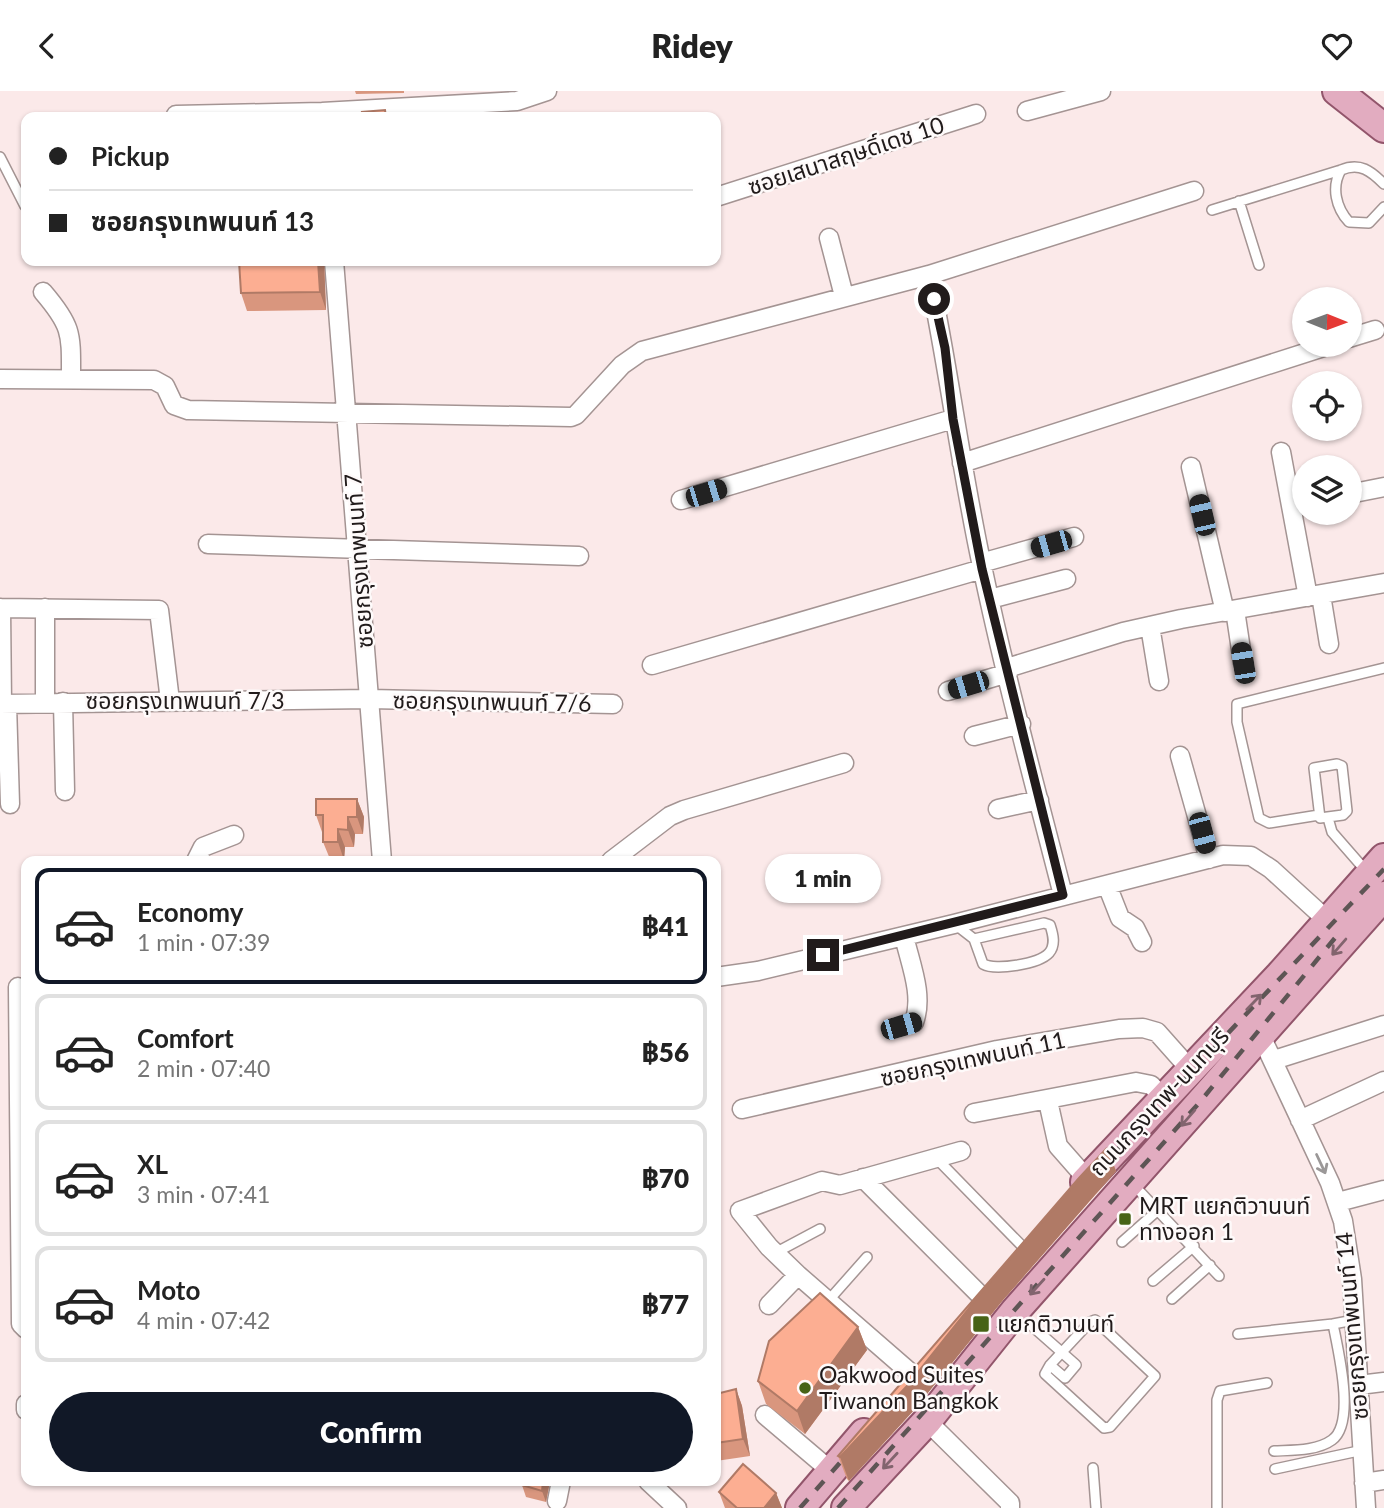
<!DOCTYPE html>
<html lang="en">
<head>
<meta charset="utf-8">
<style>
	body { margin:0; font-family:Lato,"Noto Sans Thai",sans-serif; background:#f2f2f2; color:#222; height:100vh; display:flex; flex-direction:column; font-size:26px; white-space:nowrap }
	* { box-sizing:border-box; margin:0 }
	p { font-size:23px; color:#767676 }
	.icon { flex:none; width:38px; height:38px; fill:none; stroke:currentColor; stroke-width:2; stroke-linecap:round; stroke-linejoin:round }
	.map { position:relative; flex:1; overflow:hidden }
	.panel { position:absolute; left:21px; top:765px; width:700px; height:630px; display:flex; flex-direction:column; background:#fff; border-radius:14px; box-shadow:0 2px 5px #0004 }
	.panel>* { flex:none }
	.hud { position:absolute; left:21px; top:21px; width:700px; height:154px; border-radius:14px; box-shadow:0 2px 5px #0004; display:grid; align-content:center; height:154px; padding:0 28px; background:#fff }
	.needle { width:46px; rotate:91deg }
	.tools { position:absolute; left:1292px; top:196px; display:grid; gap:14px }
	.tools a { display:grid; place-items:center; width:70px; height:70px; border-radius:50%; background:#fff; box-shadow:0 2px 5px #0004; font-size:35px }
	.end { position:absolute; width:32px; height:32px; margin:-16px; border:9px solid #211b1b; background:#fff; box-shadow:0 0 0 4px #fff }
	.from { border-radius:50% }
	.bubble { position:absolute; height:49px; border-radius:24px; background:#fff; box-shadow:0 2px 5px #0004; font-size:23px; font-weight:800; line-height:49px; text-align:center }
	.car { position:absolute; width:21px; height:42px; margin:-21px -10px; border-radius:9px; box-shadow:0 0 5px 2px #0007; background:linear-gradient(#222 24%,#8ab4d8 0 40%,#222 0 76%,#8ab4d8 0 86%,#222 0) }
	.hud b { display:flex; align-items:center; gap:24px; height:66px; font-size:26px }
	.hud b+b { border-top:2px solid #e0e0e0 }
	.hud i { width:18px; height:18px; background:#222 }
	ul { padding:12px 0 0; list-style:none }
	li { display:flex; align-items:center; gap:21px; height:116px; margin:0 14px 10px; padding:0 14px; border:4px solid #e0e0e0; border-radius:14px }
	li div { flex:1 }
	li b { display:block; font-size:26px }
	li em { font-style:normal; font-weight:800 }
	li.selected { border-color:#111827 }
	li>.icon { width:63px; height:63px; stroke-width:1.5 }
	.cta { display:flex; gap:14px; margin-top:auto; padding:14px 28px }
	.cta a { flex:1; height:80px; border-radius:42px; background:#111827; color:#fff; font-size:28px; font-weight:800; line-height:80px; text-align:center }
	header { display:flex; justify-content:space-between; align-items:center; height:91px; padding:0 28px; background:#fff; font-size:32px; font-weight:800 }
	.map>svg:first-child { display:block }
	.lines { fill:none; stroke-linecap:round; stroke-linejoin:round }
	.service-casing { stroke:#a49493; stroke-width:12 }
	.minor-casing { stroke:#a49493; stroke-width:21 }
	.primary-casing { stroke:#92556b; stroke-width:32 }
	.service { stroke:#fff; stroke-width:9 }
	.minor { stroke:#fff; stroke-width:18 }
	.primary { stroke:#e2acc0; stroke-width:28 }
	.rail { stroke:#5e5555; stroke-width:4.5; stroke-dasharray:12 12; stroke-linecap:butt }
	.wall { fill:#d9967e }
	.shaded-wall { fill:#b07a66 }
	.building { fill:#fcae92; stroke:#b07a66; stroke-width:2 }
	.oneway { stroke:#82646e }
	.oneway2 { stroke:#9b9898 }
	.route { stroke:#211b1b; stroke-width:9 }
	.poi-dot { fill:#476316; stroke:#fefafa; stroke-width:2.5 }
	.labels { text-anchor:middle; stroke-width:5; stroke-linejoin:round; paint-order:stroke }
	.street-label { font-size:23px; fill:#211b1b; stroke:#fefafa }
	.poi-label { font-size:23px; fill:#211b1b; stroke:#fefafa; text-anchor:start }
</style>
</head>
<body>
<header><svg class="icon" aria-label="back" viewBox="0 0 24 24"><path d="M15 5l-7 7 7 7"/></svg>Ridey<svg class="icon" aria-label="heart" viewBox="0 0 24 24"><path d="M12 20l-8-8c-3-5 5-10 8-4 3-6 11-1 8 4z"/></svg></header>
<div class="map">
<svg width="1384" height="1417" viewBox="0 0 1384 1417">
	<rect width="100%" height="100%" fill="#fbe9e9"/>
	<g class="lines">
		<defs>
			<path id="service" d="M 0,66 L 25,115
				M 1384,93 C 1371,80 1360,71 1341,79 C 1331,96 1336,117 1349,131 L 1369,132 L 1384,116
				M 1239,110 L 1259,174
				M 1212,119 L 1341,79
				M 1337,673 L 1342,675 L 1347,720 L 1343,724 L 1320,727 L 1314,677 Z
				M 1319,724 L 1269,732 L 1259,727 L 1237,631 L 1237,613 L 1384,577
				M 1328,727 L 1332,741 L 1366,780
				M 956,834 L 974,848 L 1044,832 L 1050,834 C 1053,843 1056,854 1049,862 C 1039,873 995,880 983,873 L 974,848
				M 937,1068 L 1025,1158
				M 1132,1092 L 1219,1185
				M 1122,1151 L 1157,1120
				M 775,1162 L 820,1138
				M 1153,1190 L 1194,1155
				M 1172,1208 L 1210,1174
				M 828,1210 L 867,1166
				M 1016,1221 L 1075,1273 L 1076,1274 L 1065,1287 L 1050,1274 L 1090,1231 L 1095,1229 L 1155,1285 L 1110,1336 L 1104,1337 L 1045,1283 L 1050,1274
				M 1238,1243 L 1333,1233
				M 1274,1360 C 1292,1359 1317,1360 1332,1349 C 1356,1332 1338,1259 1333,1233 L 1354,1229
				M 1093,1377 L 1096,1417
				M 1275,1378 L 1363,1359
				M 1217,1417 L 1217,1309 L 1220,1300 L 1267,1292"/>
			<path id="minor" d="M 1027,20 L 1101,0
				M 176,24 L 322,21 L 517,10 L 547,0
				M 716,106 L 976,23
				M 829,147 L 844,205
				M 334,170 L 382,770
				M 929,184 C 949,280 961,378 982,475 C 1005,585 1035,695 1063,804
				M 43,201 C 73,236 71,243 71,288
				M 1349,247 L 1375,239
				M 0,288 L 154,289 L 165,295 L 174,314 L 188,319 L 571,326 L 576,324 L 622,274 L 642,260 L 929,184 L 1194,100
				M 1281,361 L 1308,506
				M 962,372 L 1330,254
				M 1191,376 L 1225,521
				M 1349,403 L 1384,396
				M 681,409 L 953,328
				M 208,453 L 579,465
				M 981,472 L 1074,446
				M 1321,504 L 1329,553
				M 990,508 L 1066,488
				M 0,517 L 159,519 L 170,610
				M 1,517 L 2,613
				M 45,517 L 45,612
				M 1235,519 L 1243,572
				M 1150,535 L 1159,590
				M 652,574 L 982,478
				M 1007,577 L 1123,541 L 1181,528 L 1384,492
				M 948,600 L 1008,582
				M 63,611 L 65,700
				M 0,613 L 370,608 L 613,613
				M 7,613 L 10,713
				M 974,645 L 1021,633
				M 1180,665 L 1209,768
				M 998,718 L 1039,709
				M 196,770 L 203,756 L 234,744
				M 611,770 L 670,725 L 684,719 L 844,672
				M 1107,794 L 1120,827 L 1135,837 L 1142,851
				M 716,886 L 758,880 L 954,833 L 1223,764 L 1251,765 L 1271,778 L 1329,831
				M 18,896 L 21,1233 L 26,1238
				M 901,935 L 914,931 C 924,904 910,872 904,845
				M 1261,945 L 1330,1092 L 1343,1130 L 1352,1188 L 1366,1417
				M 1274,969 L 1384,934
				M 1048,1010 L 1058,1055 L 1087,1088
				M 742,1018 L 997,959 L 1119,938 L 1143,937 L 1157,941 L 1189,977
				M 974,1022 L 1136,991 L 1151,994 L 1164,1007
				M 1300,1029 L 1384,990
				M 863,1087 L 983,1207
				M 1338,1111 L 1384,1099
				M 798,1184 L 769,1156 L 740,1120 L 822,1090 L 840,1094 L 961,1060
				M 769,1214 L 798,1184 L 913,1284
				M 1359,1294 L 1384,1291
				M 26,1313 L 26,1319
				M 765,1324 L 831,1380
				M 927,1330 L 1010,1412 L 1010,1417
				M 648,1390 L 677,1417
				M 1364,1392 L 1384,1389
				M 557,1410 L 561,1390"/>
			<path id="primary" d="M 1337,0 L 1384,37
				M 1085,1091 L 1280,884 L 1384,767
				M 800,1417 L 864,1342
				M 846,1417 L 927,1330 L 1015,1220 L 1384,805"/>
		</defs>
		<use href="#service" class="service-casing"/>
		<use href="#minor" class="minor-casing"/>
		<use href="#primary" class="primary-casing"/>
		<use href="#service" class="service"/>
		<use href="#minor" class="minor"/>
		<use href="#primary" class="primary"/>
		<path class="rail" d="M 1096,1081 L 1384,778
			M 800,1417 L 853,1357
			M 838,1417 L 1199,1012 L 1335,847"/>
	</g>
	<path class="wall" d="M 355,0 L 404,0 L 404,2 L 356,3 Z
		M 239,170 L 324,170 L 326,219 L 247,220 L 241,202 Z
		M 357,708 L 364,726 L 363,743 L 355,743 L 354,756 L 345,756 L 344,769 L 330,768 L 323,751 L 323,741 L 322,741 L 316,724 Z
		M 1107,1057 L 1116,1080 L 1003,1209 L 914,1319 L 849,1390 L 847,1388 L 838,1365 Z
		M 858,1236 L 867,1259 L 805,1343 L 766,1313 L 758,1290 Z
		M 736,1298 L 742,1315 L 750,1365 L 716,1370 L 716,1303 Z
		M 523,1390 L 550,1390 L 546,1411 L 526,1406 L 522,1394 Z
		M 719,1401 L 776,1402 L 782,1417 L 725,1417 Z"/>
	<path class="shaded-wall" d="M 318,170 L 324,170 L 326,219 L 320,201 Z
		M 357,708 L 364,726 L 363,743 L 357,726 Z
		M 348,726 L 355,743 L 354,756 L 348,739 Z
		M 338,738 L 345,756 L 344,769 L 338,751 Z
		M 1107,1057 L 1116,1080 L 1003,1209 L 914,1319 L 849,1390 L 840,1366 L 994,1186 Z
		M 858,1236 L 867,1259 L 805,1343 L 797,1320 Z
		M 736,1298 L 742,1315 L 750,1365 L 743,1348 Z
		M 543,1390 L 550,1390 L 546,1411 L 542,1400 Z
		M 776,1402 L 782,1417 L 764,1417 Z"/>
	<path class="building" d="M 385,19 L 386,26 L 363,26 L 362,21 Z
		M 239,170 L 318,170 L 320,201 L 241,202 Z
		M 316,708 L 357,708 L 357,726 L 348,726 L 348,739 L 338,738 L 338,751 L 323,751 L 323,724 L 316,724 Z
		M 1107,1057 L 994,1186 L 906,1296 L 840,1366 L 838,1365 L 1079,1087 Z
		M 820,1202 L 858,1236 L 797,1320 L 758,1290 L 769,1250 Z
		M 736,1298 L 743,1348 L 716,1352 L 716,1303 Z
		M 743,1373 L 776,1402 L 764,1417 L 737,1417 L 719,1401 Z
		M 523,1390 L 543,1390 L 542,1400 L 522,1394 Z"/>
	<defs><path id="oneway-shaft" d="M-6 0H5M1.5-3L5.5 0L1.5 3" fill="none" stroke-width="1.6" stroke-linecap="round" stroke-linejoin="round" transform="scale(1.75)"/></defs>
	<g class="oneway">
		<use href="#oneway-shaft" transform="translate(1339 856) rotate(131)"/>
		<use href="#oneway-shaft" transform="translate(1254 911) rotate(-46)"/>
		<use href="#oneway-shaft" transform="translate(1188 1027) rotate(131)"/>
		<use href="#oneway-shaft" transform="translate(1037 1196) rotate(132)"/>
		<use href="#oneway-shaft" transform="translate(890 1370) rotate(133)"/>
	</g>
	<use class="oneway2" href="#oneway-shaft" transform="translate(1321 1073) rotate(65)"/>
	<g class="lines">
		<path class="route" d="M 823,864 L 1063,804 L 982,478 L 953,328 L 945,257 L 934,208"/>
	</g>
	<g class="poi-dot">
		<rect x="1118" y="1121" width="14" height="14" rx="3.5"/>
		<rect x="972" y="1224" width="18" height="18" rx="3.5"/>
		<circle cx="805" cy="1297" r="7"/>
	</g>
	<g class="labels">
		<g class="street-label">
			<text transform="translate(846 65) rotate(-18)" y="8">ซอยเสนาสฤษดิ์เดช 10</text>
			<text transform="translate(359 470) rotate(-94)" y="8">ซอยกรุงเทพนนท์ 7</text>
			<text x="185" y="618">ซอยกรุงเทพนนท์ 7/3</text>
			<text transform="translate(492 611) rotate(1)" y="8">ซอยกรุงเทพนนท์ 7/6</text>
			<text transform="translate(973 968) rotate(-12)" y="8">ซอยกรุงเทพนนท์ 11</text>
			<text transform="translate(1159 1011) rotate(-47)" y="8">ถนนกรุงเทพ-นนทบุรี</text>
			<text transform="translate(1352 1235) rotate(-95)" y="8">ซอยกรุงเทพนนท์ 14</text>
		</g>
		<g class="poi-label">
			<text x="1139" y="1123">MRT แยกติวานนท์<tspan x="1139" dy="26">ทางออก 1</tspan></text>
			<text x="997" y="1241">แยกติวานนท์</text>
			<text x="819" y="1292">Oakwood Suites<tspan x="819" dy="26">Tiwanon Bangkok</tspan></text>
		</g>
	</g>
</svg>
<div class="tools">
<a><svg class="needle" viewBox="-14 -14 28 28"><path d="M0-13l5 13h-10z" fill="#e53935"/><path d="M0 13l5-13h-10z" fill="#767676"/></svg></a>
<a><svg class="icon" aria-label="locate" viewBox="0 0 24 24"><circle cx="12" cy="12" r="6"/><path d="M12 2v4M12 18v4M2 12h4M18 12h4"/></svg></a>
<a><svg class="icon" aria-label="layers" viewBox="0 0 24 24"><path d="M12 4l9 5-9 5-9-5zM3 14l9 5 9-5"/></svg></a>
</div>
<i class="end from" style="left:934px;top:208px"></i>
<i class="end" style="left:823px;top:864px"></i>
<div class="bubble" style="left:765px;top:763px;width:116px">1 min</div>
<i class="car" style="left:706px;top:402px;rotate:73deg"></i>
<i class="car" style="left:1202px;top:424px;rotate:347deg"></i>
<i class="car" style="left:1051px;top:453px;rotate:254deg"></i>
<i class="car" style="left:1243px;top:572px;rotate:351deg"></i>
<i class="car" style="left:968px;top:594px;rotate:253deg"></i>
<i class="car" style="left:1202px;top:742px;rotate:165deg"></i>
<i class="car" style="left:901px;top:935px;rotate:74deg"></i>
<div class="hud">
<b><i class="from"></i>Pickup</b>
<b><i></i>ซอยกรุงเทพนนท์ 13</b>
</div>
<section class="panel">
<ul>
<li class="selected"><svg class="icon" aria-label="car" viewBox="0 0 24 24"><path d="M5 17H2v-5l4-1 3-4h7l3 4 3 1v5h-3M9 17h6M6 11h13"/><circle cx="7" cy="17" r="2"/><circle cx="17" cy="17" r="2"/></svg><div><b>Economy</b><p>1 min · 07:39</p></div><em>฿41</em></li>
<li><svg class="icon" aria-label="car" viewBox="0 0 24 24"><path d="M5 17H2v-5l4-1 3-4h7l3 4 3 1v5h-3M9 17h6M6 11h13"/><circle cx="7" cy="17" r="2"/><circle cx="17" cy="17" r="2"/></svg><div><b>Comfort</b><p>2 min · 07:40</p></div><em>฿56</em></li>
<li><svg class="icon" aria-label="car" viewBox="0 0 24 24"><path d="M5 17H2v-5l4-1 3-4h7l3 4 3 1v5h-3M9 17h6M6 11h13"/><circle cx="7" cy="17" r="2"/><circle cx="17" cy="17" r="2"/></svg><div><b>XL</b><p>3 min · 07:41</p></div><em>฿70</em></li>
<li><svg class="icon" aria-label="car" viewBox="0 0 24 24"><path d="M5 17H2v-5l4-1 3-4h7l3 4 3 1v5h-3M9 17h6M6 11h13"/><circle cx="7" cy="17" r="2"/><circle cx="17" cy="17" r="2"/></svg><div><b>Moto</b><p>4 min · 07:42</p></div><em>฿77</em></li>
</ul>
<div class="cta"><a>Confirm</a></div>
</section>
</div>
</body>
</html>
